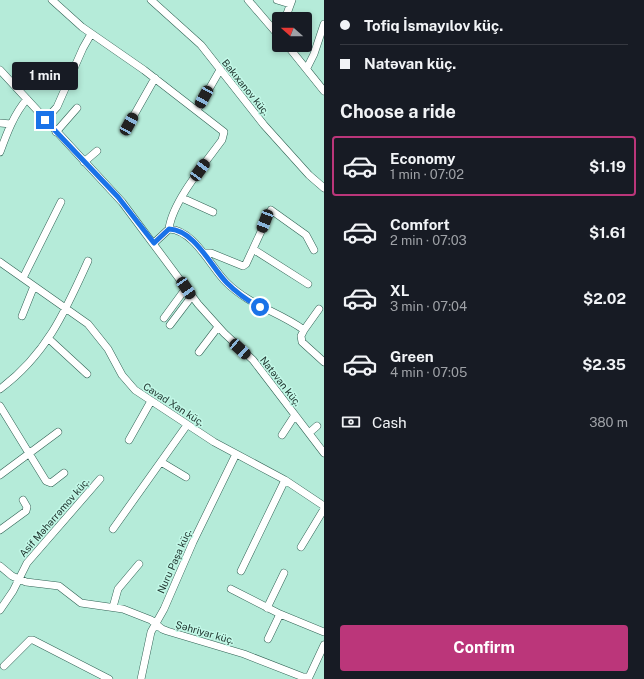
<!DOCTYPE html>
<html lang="en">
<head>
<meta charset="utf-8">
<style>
	body { margin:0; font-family:"Public Sans",sans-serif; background:#242831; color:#f1f3f6; height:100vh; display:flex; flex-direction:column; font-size:15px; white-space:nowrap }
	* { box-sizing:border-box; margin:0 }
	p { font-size:13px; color:#9ea1a6 }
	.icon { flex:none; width:22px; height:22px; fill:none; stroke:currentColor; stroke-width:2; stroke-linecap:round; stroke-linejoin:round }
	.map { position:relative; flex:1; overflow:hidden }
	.sheet { display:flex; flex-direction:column; background:#171b24; width:320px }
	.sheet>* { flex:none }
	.hud { display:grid; align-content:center; height:88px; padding:0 16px; background:#171b24 }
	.needle { width:26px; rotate:291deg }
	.tools { position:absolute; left:272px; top:12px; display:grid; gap:8px }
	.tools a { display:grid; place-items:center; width:40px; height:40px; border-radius:4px; background:#171b24; box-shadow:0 2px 6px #0003; font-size:20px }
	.end { position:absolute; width:18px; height:18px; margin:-9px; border:5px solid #1a73e8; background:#fff; box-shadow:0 0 0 2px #fff }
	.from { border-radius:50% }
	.bubble { position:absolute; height:28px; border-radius:4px; background:#171b24; box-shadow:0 2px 6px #0003; font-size:13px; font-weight:700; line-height:28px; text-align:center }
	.car { position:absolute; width:12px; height:24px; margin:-12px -6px; border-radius:5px; box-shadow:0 0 3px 1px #0007; background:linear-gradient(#222 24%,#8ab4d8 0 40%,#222 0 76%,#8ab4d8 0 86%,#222 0) }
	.hud b { display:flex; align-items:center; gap:14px; height:38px; font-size:15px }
	.hud b+b { border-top:1px solid #363941 }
	.hud i { width:10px; height:10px; background:#f1f3f6 }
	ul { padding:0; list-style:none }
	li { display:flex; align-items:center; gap:12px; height:60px; margin:0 8px 6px; padding:0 8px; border:2px solid transparent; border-radius:4px }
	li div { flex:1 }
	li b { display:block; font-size:15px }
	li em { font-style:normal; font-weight:700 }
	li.active { border-color:#bb367a }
	li>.icon { width:36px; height:36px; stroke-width:1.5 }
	h2 { padding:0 16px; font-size:18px; line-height:48px }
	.pay { display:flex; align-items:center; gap:10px; height:44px; padding:0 16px; font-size:15px }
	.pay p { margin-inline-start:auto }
	.action { display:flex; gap:8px; margin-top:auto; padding:8px 16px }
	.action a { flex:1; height:46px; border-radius:4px; background:#bb367a; color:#fff; font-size:16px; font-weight:700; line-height:46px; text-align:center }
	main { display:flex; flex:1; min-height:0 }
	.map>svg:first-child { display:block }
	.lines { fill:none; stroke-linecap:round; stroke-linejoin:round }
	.minor-casing { stroke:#306254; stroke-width:8 }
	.minor { stroke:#fff; stroke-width:7 }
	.route { stroke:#1a73e8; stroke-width:5 }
	.labels { text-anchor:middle; stroke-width:3; stroke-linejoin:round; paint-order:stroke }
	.street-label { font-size:10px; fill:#223731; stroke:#c2f8e7 }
</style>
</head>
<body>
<main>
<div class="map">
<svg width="324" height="679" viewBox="0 0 324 679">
	<rect width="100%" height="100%" fill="#b5ebd9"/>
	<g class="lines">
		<defs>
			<path id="minor" d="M 52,0 L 82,27 L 144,70 L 224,132 L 222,140 C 206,162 172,202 169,229
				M 151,0 L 201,45 L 264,125 L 309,175 L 324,188
				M 248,0 L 279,36
				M 277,0 L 290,4
				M 285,19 L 292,0
				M 287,45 L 324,91
				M 307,68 L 314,54 L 324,24
				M 0,70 L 122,202 L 198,304 L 224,333 L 253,360 L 324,453
				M 197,110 L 220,70
				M 45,120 L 57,107 L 83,48 L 91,34
				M 0,123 L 11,124
				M 129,124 L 155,78
				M 56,132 L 77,108
				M 0,152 C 7,133 14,114 27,99
				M 84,162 L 97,151
				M 182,198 L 213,212
				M 154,243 L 169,229 C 194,230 210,266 226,282 C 250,306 278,311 304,330 L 301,336 L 302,342 L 324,362
				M 253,249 L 308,284
				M 204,253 L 211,253 L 243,266 L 246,264 L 271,210 L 306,235 L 314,250
				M 0,262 L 88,324 L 108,349 L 122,375 L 135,390 L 214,442 L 285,480 L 324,506
				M 23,278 L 61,202
				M 22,316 L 34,286
				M 164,318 L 186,288
				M 170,325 L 192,296
				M 304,330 L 319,309
				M 49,339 L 87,374
				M 199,352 L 218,327
				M 0,389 C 46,355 65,312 88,261
				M 0,406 L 46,481 L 51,483 L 64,473
				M 309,433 L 317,426
				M 282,435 L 295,415
				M 129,440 L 151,401
				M 161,462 L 186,477
				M 0,475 L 58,432
				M 113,529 L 187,425
				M 0,530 L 26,511 L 27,507 L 23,500
				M 301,547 L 324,509
				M 0,566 L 12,576 L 26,582 L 59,586 L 81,603 L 123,609 L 151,620 L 162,629 L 167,631 L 244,654 L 303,677 L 309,677 L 310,675 L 324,645
				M 241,571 L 285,480
				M 231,589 L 280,614 L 324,632
				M 113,607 L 118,589 L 139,564
				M 267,608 L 284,573
				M 0,610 L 13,591 L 27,563 L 100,479
				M 268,639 L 280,614
				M 4,666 L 30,640 L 33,640 L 109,679
				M 141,679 L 151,632 L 164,609 L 193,542 L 236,454"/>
		</defs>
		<use href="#minor" class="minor-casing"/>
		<use href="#minor" class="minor"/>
	</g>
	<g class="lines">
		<path class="route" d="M 45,120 L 118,197 L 154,243 L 169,229 C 195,230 211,267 227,283 C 237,293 248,301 260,307"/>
	</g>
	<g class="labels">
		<g class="street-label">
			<text transform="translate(246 87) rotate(51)" y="4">Bakıxanov küç.</text>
			<text transform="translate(281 381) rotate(52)" y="4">Natəvan küç.</text>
			<text transform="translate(174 404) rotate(33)" y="4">Cavad Xan küç.</text>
			<text transform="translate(54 517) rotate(-49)" y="4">Asif Məhərrəmov küç.</text>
			<text transform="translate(174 561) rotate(-66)" y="4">Nuru Paşa küç.</text>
			<text transform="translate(205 632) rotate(16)" y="4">Şəhriyar küç.</text>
		</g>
	</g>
</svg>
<div class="tools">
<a><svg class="needle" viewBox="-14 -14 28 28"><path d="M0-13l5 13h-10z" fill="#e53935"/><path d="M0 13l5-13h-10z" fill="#9ea1a6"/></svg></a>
</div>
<i class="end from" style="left:260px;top:307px"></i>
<i class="end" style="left:45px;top:120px"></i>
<div class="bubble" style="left:12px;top:62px;width:66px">1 min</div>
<i class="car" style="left:204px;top:97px;rotate:209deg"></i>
<i class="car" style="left:129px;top:124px;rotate:29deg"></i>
<i class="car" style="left:200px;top:170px;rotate:36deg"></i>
<i class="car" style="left:265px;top:221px;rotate:201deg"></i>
<i class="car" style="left:186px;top:288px;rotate:146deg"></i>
<i class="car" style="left:240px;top:349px;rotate:132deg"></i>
</div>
<section class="sheet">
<div class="hud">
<b><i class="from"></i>Tofiq İsmayılov küç.</b>
<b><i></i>Natəvan küç.</b>
</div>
<h2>Choose a ride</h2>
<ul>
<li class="active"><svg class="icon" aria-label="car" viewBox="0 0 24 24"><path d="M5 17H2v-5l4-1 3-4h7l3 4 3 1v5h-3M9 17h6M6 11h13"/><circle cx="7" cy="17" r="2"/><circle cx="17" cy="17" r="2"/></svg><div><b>Economy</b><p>1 min · 07:02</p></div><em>$1.19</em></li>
<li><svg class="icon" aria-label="car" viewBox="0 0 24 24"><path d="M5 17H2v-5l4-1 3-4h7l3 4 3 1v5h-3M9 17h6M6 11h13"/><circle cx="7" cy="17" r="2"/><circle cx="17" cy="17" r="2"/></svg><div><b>Comfort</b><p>2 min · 07:03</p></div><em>$1.61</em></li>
<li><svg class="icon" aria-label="car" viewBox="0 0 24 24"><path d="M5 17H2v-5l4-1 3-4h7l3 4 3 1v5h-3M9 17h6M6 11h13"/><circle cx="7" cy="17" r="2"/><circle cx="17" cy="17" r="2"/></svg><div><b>XL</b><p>3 min · 07:04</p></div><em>$2.02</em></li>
<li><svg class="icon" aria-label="car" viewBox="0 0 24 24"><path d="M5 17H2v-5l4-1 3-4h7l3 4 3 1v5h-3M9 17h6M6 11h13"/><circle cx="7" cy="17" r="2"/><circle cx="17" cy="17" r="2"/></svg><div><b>Green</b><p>4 min · 07:05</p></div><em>$2.35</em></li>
</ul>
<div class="pay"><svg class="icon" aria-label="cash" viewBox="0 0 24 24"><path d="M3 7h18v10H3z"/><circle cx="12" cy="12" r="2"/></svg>Cash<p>380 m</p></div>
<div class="action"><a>Confirm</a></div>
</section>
</main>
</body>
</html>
